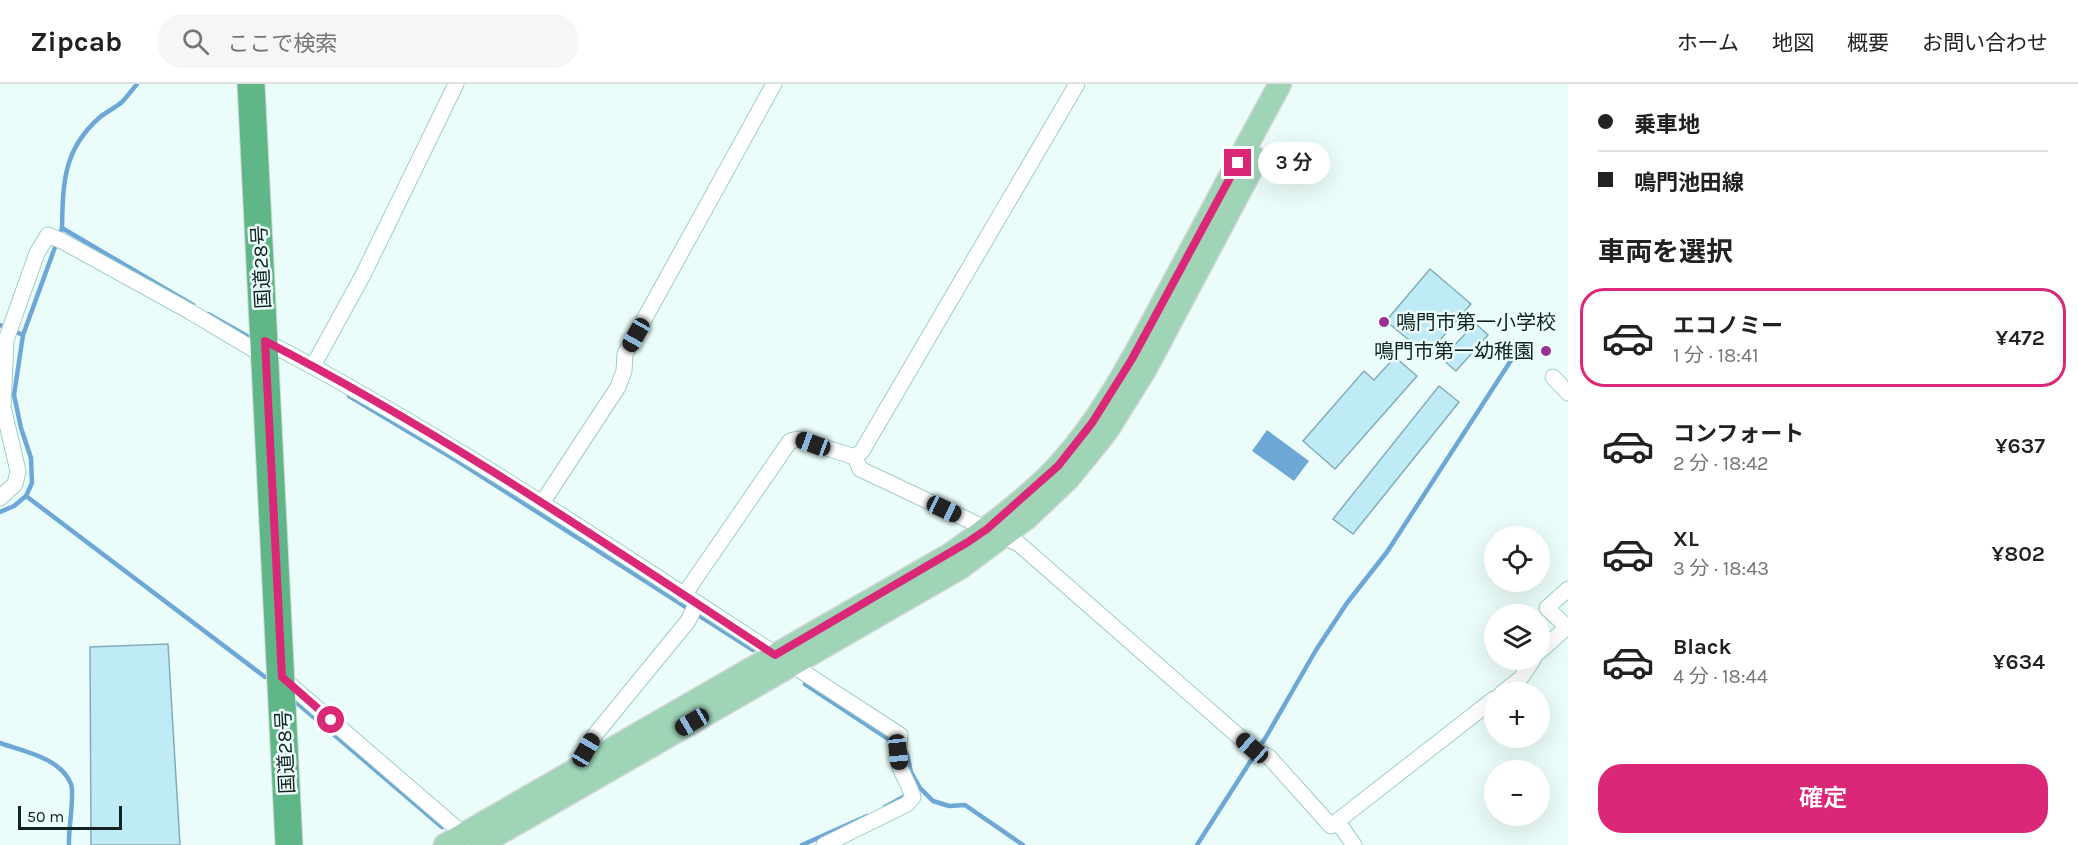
<!DOCTYPE html>
<html lang="ja">
<head>
<meta charset="utf-8">
<style>
	body { margin:0; font-family:Karla,"Noto Sans JP",sans-serif; background:#f6f6f6; color:#222; height:100vh; display:flex; flex-direction:column; font-size:22px; white-space:nowrap }
	* { box-sizing:border-box; margin:0 }
	p { font-size:20px; color:#767676 }
	.icon { flex:none; width:33px; height:33px; fill:none; stroke:currentColor; stroke-width:2; stroke-linecap:round; stroke-linejoin:round }
	.map { position:relative; flex:1; overflow:hidden }
	.side { display:flex; flex-direction:column; background:#fff; width:510px }
	.side>* { flex:none }
	.hud { display:grid; align-content:center; height:132px; padding:0 30px; background:#fff }
	.fabs { position:absolute; left:1484px; top:442px; display:grid; gap:12px }
	.fabs a { display:grid; place-items:center; width:66px; height:66px; border-radius:50%; background:#fff; box-shadow:0 6px 24px #0002; font-size:30px }
	.scale { position:absolute; left:18px; bottom:15px; width:104px; box-sizing:border-box; padding-left:6px; border:3px solid #112321; border-top:0; font-size:16px; line-height:21px; white-space:nowrap; color:#112321; -webkit-text-stroke:4px #ebfdfa; paint-order:stroke }
	.end { position:absolute; width:27px; height:27px; margin:-14px; border:8px solid #db2777; background:#fff; box-shadow:0 0 0 3px #fff }
	.from { border-radius:50% }
	.bubble { position:absolute; height:42px; border-radius:21px; background:#fff; box-shadow:0 6px 24px #0002; font-size:20px; font-weight:600; line-height:42px; text-align:center }
	.car { position:absolute; width:18px; height:36px; margin:-18px -9px; border-radius:8px; box-shadow:0 0 4px 2px #0007; background:linear-gradient(#222 24%,#8ab4d8 0 40%,#222 0 76%,#8ab4d8 0 86%,#222 0) }
	.hud b { display:flex; align-items:center; gap:21px; height:57px; font-size:22px }
	.hud b+b { border-top:2px solid #e0e0e0 }
	.hud i { width:15px; height:15px; background:#222 }
	ul { padding:0; list-style:none }
	li { display:flex; align-items:center; gap:18px; height:99px; margin:0 12px 9px; padding:0 18px; border:3px solid transparent; border-radius:24px }
	li div { flex:1 }
	li b { display:block; font-size:22px }
	li em { font-style:normal; font-weight:600 }
	li.current { border-color:#db2777 }
	li>.icon { width:54px; height:54px; stroke-width:1.5 }
	h2 { padding:0 30px; font-size:27px; line-height:72px }
	.primary-button { display:flex; gap:12px; margin-top:auto; padding:12px 30px }
	.primary-button a { flex:1; height:69px; border-radius:24px; background:#db2777; color:#fff; font-size:24px; font-weight:600; line-height:69px; text-align:center }
	header { display:flex; align-items:center; gap:36px; box-sizing:border-box; height:84px; padding:0 30px; background:#fff; border-bottom:2px solid #e0e0e0 }
	header strong { font-size:28px }
	nav { display:flex; gap:33px; margin-inline-start:auto; font-size:21px }
	.search { width:420px; height:54px; background:#f6f6f6; display:flex; align-items:center; gap:15px; box-sizing:border-box; padding:0 21px; border-radius:24px; color:#767676; font-size:22px }
	main { display:flex; flex:1; min-height:0 }
	.map>svg:first-child { display:block }
	.water { fill:#6da7d5 }
	.lines { fill:none; stroke-linecap:round; stroke-linejoin:round }
	.stream { stroke:#6da7d5; stroke-width:4.5 }
	.building { fill:#bfebf7; stroke:#82adb8; stroke-width:1.5 }
	.street-casing { stroke:#9fcdc7; stroke-width:17 }
	.primary-casing { stroke:#d4d7d7; stroke-width:25 }
	.highway-casing { stroke:#d4d7d7; stroke-width:29 }
	.street { stroke:#fff; stroke-width:15 }
	.primary { stroke:#9fd4b7; stroke-width:22 }
	.highway { stroke:#5fb787; stroke-width:27 }
	.route { stroke:#db2777; stroke-width:8 }
	.poi-dot { fill:#993093; stroke:#ebfdfa; stroke-width:2 }
	.labels { text-anchor:middle; stroke-width:5; stroke-linejoin:round; paint-order:stroke }
	.street-label { font-size:20px; fill:#112321; stroke:#ebfdfa }
	.poi-label { font-size:20px; fill:#112321; stroke:#ebfdfa; text-anchor:start }
</style>
</head>
<body>
<header>
<strong>Zipcab</strong>
<div class="search"><svg class="icon" aria-label="search" viewBox="0 0 24 24"><circle cx="10" cy="10" r="6"/><path d="M15 15l6 6"/></svg>ここで検索</div>
<nav><a>ホーム</a><a>地図</a><a>概要</a><a>お問い合わせ</a></nav>
</header>
<main>
<div class="map">
<svg width="1568" height="761" viewBox="0 0 1568 761">
	<rect width="100%" height="100%" fill="#ebfdfa"/>
	<path class="water" d="M 1267,346 L 1309,377 L 1294,397 L 1252,367 Z"/>
	<g class="lines">
		<path class="stream" d="M 62,144 C 63,99 63,66 99,34 C 106,28 115,24 122,18 C 127,13 132,6 137,0
			M 208,230 L 247,252
			M 0,241 L 23,251
			M 349,312 L 456,376 L 753,566
			M 26,412 L 32,399 L 31,374 L 21,344 L 14,311 L 23,251 L 62,144 L 193,221
			M 0,428 L 14,422 L 26,412 L 265,593
			M 805,600 L 896,660
			M 297,619 L 442,743
			M 0,659 C 23,667 61,674 71,700 C 75,710 68,747 69,761
			M 903,665 L 907,670 L 911,688 L 920,704 L 933,717 L 949,722 L 965,721 L 1023,761
			M 885,723 L 907,711
			M 802,761 L 867,732
			M 1197,761 L 1266,653 L 1316,566 L 1347,519 L 1387,468 L 1519,264"/>
	</g>
	<path class="building" d="M 1430,185 L 1471,220 L 1427,271 L 1386,237 Z
		M 1475,239 L 1488,251 L 1456,287 L 1442,275 Z
		M 1395,273 L 1417,292 L 1335,385 L 1303,357 L 1364,287 L 1374,296 Z
		M 1439,302 L 1459,318 L 1353,450 L 1333,435 Z
		M 168,560 L 180,761 L 91,761 L 90,563 Z"/>
	<g class="lines">
		<defs>
			<path id="street" d="M 265,257 C 414,335 556,427 697,519 L 688,537 L 594,652 L 586,666 L 585,680
				M 313,282 L 363,191 L 456,0
				M 1553,293 L 1568,309
				M 855,373 L 860,385 L 1019,460 L 1252,664 L 1269,673 L 1331,742 L 1494,615
				M 855,373 L 862,367 L 1077,0
				M 0,414 L 15,400 L 18,387 L 3,323 L 6,256 L 37,169 L 48,151 L 62,157 L 189,227 L 266,273
				M 542,419 L 618,303 L 624,287 L 625,270 L 774,0
				M 684,511 L 790,357 L 798,355 L 855,373
				M 697,519 L 900,651 C 899,662 897,675 901,686 C 905,695 910,703 913,713 L 907,720 L 824,761
				M 1539,568 L 1567,543 L 1547,524 L 1568,505
				M 281,593 L 469,755
				M 1502,609 L 1520,595 L 1533,576
				M 1337,737 L 1354,761"/>
			<path id="primary" d="M 445,761 L 949,471 C 987,445 1026,416 1058,382 C 1105,331 1137,266 1170,205 C 1206,137 1243,68 1280,0
				M 479,761 L 960,484 L 1027,434 L 1069,394 L 1107,347 L 1145,286 L 1257,75"/>
			<path id="highway" d="M 251,0 L 289,761"/>
		</defs>
		<use href="#street" class="street-casing"/>
		<use href="#primary" class="primary-casing"/>
		<use href="#highway" class="highway-casing"/>
		<use href="#street" class="street"/>
		<use href="#primary" class="primary"/>
		<use href="#highway" class="highway"/>
	</g>
	<g class="lines">
		<path class="route" d="M 331,636 L 282,593 L 265,257 C 442,348 609,462 775,571 L 968,458 L 987,445 L 1058,382 L 1092,339 L 1132,275 L 1238,79"/>
	</g>
	<g class="poi-dot">
		<circle cx="1384" cy="238" r="6"/>
		<circle cx="1546" cy="267" r="6"/>
	</g>
	<g class="labels">
		<g class="street-label">
			<text transform="translate(261 183) rotate(-93)" y="7">国道28号</text>
			<text transform="translate(285 668) rotate(-93)" y="7">国道28号</text>
		</g>
		<g class="poi-label">
			<text x="1396" y="245">鳴門市第一小学校</text>
			<text x="1534" y="274" text-anchor="end">鳴門市第一幼稚園</text>
		</g>
	</g>
</svg>
<div class="fabs">
<a><svg class="icon" aria-label="locate" viewBox="0 0 24 24"><circle cx="12" cy="12" r="6"/><path d="M12 2v4M12 18v4M2 12h4M18 12h4"/></svg></a>
<a><svg class="icon" aria-label="layers" viewBox="0 0 24 24"><path d="M12 4l9 5-9 5-9-5zM3 14l9 5 9-5"/></svg></a>
<a>+</a>
<a>−</a>
</div>
<div class="scale">50 m</div>
<i class="end from" style="left:331px;top:636px"></i>
<i class="end" style="left:1238px;top:79px"></i>
<div class="bubble" style="left:1258px;top:58px;width:72px">3 分</div>
<i class="car" style="left:636px;top:251px;rotate:209deg"></i>
<i class="car" style="left:813px;top:360px;rotate:290deg"></i>
<i class="car" style="left:944px;top:425px;rotate:115deg"></i>
<i class="car" style="left:692px;top:638px;rotate:240deg"></i>
<i class="car" style="left:1252px;top:664px;rotate:311deg"></i>
<i class="car" style="left:586px;top:666px;rotate:30deg"></i>
<i class="car" style="left:898px;top:668px;rotate:174deg"></i>
</div>
<section class="side">
<div class="hud">
<b><i class="from"></i>乗車地</b>
<b><i></i>鳴門池田線</b>
</div>
<h2>車両を選択</h2>
<ul>
<li class="current"><svg class="icon" aria-label="car" viewBox="0 0 24 24"><path d="M5 17H2v-5l4-1 3-4h7l3 4 3 1v5h-3M9 17h6M6 11h13"/><circle cx="7" cy="17" r="2"/><circle cx="17" cy="17" r="2"/></svg><div><b>エコノミー</b><p>1 分 · 18:41</p></div><em>¥472</em></li>
<li><svg class="icon" aria-label="car" viewBox="0 0 24 24"><path d="M5 17H2v-5l4-1 3-4h7l3 4 3 1v5h-3M9 17h6M6 11h13"/><circle cx="7" cy="17" r="2"/><circle cx="17" cy="17" r="2"/></svg><div><b>コンフォート</b><p>2 分 · 18:42</p></div><em>¥637</em></li>
<li><svg class="icon" aria-label="car" viewBox="0 0 24 24"><path d="M5 17H2v-5l4-1 3-4h7l3 4 3 1v5h-3M9 17h6M6 11h13"/><circle cx="7" cy="17" r="2"/><circle cx="17" cy="17" r="2"/></svg><div><b>XL</b><p>3 分 · 18:43</p></div><em>¥802</em></li>
<li><svg class="icon" aria-label="car" viewBox="0 0 24 24"><path d="M5 17H2v-5l4-1 3-4h7l3 4 3 1v5h-3M9 17h6M6 11h13"/><circle cx="7" cy="17" r="2"/><circle cx="17" cy="17" r="2"/></svg><div><b>Black</b><p>4 分 · 18:44</p></div><em>¥634</em></li>
</ul>
<div class="primary-button"><a>確定</a></div>
</section>
</main>
</body>
</html>
